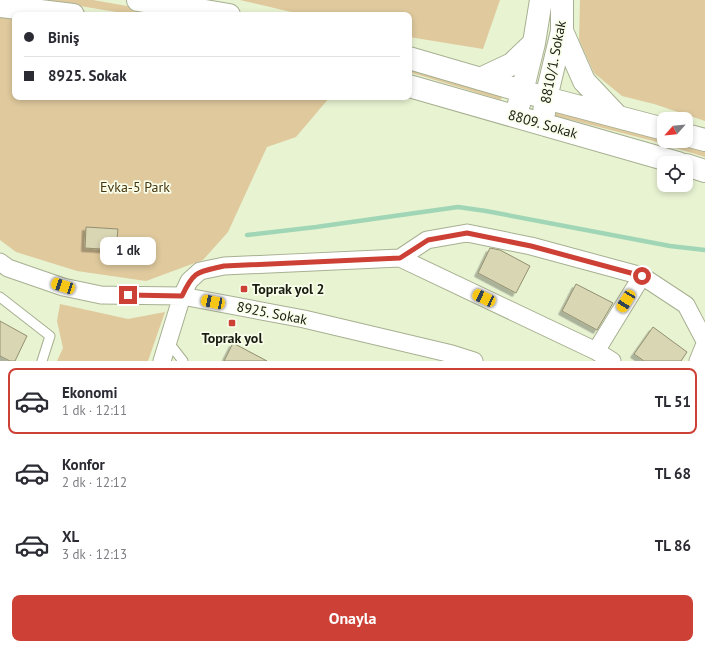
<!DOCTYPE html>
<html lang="tr">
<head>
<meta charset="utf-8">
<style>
	body { margin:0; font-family:"PT Sans",sans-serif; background:#f7f7f7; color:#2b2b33; height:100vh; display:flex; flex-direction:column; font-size:15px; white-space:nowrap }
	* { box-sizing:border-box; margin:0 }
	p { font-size:13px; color:#7c7c81 }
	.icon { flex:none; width:22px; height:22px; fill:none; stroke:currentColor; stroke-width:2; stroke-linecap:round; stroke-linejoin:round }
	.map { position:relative; height:361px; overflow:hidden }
	.panel { display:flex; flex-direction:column; background:#fff; flex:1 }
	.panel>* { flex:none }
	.top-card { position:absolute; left:12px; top:12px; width:400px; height:88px; border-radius:8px; box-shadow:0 2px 6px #0003; display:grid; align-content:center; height:88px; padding:0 12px; background:#fff }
	.needle { width:26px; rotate:243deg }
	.fabs { position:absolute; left:657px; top:112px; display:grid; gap:8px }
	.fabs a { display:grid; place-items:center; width:36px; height:36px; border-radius:8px; background:#fff; box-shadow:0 2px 6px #0003; font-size:20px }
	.end { position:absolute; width:18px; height:18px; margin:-9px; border:5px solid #cd4035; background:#fff; box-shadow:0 0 0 2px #fff }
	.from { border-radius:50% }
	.bubble { position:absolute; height:28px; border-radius:8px; background:#fff; box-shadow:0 2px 6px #0003; font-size:13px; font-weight:600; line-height:28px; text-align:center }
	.car { position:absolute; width:12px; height:24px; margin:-12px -6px; border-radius:5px; box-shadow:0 0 3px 1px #0007; background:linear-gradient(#f5c518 24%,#345 0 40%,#f5c518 0 76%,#345 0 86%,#f5c518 0) }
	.top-card b { display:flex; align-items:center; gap:14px; height:38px; font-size:15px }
	.top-card b+b { border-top:1px solid #e1e1e2 }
	.top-card i { width:10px; height:10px; background:#2b2b33 }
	ul { padding:7px 0 0; list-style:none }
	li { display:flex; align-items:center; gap:12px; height:66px; margin:0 8px 6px; padding:0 4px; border:2px solid transparent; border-radius:8px }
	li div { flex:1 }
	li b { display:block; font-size:15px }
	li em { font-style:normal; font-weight:600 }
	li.current { border-color:#cd4035 }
	li>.icon { width:36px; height:36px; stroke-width:1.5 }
	.primary-button { display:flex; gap:8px; margin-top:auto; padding:8px 12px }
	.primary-button a { flex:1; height:46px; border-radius:8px; background:#cd4035; color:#fff; font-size:16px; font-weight:600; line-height:46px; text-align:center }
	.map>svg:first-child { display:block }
	.green { fill:#dfc99d }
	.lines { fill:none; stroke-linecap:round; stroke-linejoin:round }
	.stream { stroke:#a0d6b6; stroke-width:4.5 }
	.building { fill:#d9d6b4; stroke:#938f70; filter:url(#shadow) }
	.lane-casing { stroke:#a7b091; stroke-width:11 }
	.street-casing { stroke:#a7b091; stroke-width:19 }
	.secondary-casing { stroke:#a7b091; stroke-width:24 }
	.lane { stroke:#fff; stroke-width:9 }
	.street { stroke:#fff; stroke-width:17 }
	.secondary { stroke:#fff; stroke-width:22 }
	.route { stroke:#cd4035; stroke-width:5 }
	.poi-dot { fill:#cd4035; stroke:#f8feea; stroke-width:1.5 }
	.labels { text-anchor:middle; stroke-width:3.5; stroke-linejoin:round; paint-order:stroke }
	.street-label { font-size:14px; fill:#191d11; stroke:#f8feea }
	.park-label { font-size:14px; fill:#47350d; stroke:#f8feea }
	.poi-label { font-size:14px; font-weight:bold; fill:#191d11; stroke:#f8feea; text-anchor:start }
</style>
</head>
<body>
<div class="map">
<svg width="705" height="361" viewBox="0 0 705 361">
	<defs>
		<filter id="shadow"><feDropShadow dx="-3.5" dy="3.5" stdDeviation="0" flood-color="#0004"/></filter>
	</defs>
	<rect width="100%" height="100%" fill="#e8f3d2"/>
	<path class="green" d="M 43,0 L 93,0 L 178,15 L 135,15 Z
		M 240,0 L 500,0 L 483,49 L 409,37 L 409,15 L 304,15 Z
		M 580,0 L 705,0 L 705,121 L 654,104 L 622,96 L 594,73 L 579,40 Z
		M 0,16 L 15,18 L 15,97 L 330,97 L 296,137 L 267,147 L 228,232 L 203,260 L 146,281 L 77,271 L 16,252 L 0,240 Z
		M 409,67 L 502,95 L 501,100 L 409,72 Z
		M 553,111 L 664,139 L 664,141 L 673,141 L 705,149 L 705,157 L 653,141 L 553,115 Z
		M 60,304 L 128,319 L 165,312 L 148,361 L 57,361 L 63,348 L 57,321 Z"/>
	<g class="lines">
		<path class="stream" d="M 247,235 L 316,227 L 458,207 L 486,211 L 670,246 L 705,250"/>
	</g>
	<path class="building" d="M 86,227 L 118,229 L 116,250 L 85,248 Z
		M 490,248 L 500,250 L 530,266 L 516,293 L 478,273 Z
		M 576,284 L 613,303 L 597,330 L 562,311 Z
		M 0,321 L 27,336 L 15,361 L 10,361 L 0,356 Z
		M 653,327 L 687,352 L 681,361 L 644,361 L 634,354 Z
		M 233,343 L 267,361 L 224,361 Z"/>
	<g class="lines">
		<defs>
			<path id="lane" d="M 0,297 L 50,336 L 42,361
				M 169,343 L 183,361"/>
			<path id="street" d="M 400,258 L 427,240 L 467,233 L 531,246 L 642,276 L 686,305 L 705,341
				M 0,262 L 8,268 L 63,287 L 101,295 L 182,296 L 304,319 L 452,354 L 474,361
				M 596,351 L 642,276
				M 162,361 L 182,296 L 189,281 L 200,271 L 224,266 L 400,258 L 596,351 L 612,361
				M 698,361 L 705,344"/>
			<path id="secondary" d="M 138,0 L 229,15
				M 0,6 L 73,15
				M 562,31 L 584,81 L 617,116
				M 409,58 L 546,98 L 664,129
				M 480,79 L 512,64 L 534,43
				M 409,86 L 678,163
				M 519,104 L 534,43 L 541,0
				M 544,113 L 546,98 L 562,31 L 562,0
				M 686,135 L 705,140
				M 686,165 L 705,171"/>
		</defs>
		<use href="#lane" class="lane-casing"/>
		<use href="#street" class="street-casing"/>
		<use href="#secondary" class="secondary-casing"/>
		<use href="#lane" class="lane"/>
		<use href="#street" class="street"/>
		<use href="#secondary" class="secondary"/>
	</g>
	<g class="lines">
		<path class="route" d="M 128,295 L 182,296 C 194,270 198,272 224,266 L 400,258 L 428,240 L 467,233 L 531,246 L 642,276"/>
	</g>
	<g class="poi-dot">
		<rect x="240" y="285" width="8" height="8" rx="2"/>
		<rect x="228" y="319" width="8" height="8" rx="2"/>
	</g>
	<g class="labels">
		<g class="street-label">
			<text transform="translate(553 62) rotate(-79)" y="5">8810/1. Sokak</text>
			<text transform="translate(543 124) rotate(16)" y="5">8809. Sokak</text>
			<text transform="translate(272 313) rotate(11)" y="5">8925. Sokak</text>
		</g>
		<g class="park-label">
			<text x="135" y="192">Evka-5 Park</text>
		</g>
		<g class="poi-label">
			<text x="252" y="294">Toprak yol 2</text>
			<text x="232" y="343" text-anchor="middle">Toprak yol</text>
		</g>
	</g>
</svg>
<div class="fabs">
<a><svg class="needle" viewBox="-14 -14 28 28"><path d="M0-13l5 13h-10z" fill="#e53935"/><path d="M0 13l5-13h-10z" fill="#7c7c81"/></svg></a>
<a><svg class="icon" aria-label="locate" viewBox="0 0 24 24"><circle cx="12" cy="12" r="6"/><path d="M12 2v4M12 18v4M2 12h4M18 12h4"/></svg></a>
</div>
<i class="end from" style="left:642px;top:276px"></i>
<i class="end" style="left:128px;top:295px"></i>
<div class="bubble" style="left:100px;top:237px;width:56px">1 dk</div>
<i class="car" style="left:63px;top:286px;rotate:288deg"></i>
<i class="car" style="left:484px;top:298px;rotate:295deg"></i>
<i class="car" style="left:626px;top:301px;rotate:212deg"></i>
<i class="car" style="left:213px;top:302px;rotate:281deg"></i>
<div class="top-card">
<b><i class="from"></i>Biniş</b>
<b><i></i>8925. Sokak</b>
</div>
</div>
<section class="panel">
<ul>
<li class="current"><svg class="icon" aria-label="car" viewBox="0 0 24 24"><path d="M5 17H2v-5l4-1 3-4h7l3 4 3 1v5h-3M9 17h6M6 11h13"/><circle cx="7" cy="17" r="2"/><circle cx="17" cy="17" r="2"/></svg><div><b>Ekonomi</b><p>1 dk · 12:11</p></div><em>TL 51</em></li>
<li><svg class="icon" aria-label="car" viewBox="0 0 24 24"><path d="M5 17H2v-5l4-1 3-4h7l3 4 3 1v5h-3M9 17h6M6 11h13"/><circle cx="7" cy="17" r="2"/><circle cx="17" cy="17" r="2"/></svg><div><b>Konfor</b><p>2 dk · 12:12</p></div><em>TL 68</em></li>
<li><svg class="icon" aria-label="car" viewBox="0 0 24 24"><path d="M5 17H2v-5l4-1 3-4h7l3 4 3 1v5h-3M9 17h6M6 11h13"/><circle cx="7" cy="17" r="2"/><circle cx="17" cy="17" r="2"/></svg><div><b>XL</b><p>3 dk · 12:13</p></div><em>TL 86</em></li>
</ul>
<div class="primary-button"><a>Onayla</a></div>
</section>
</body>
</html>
